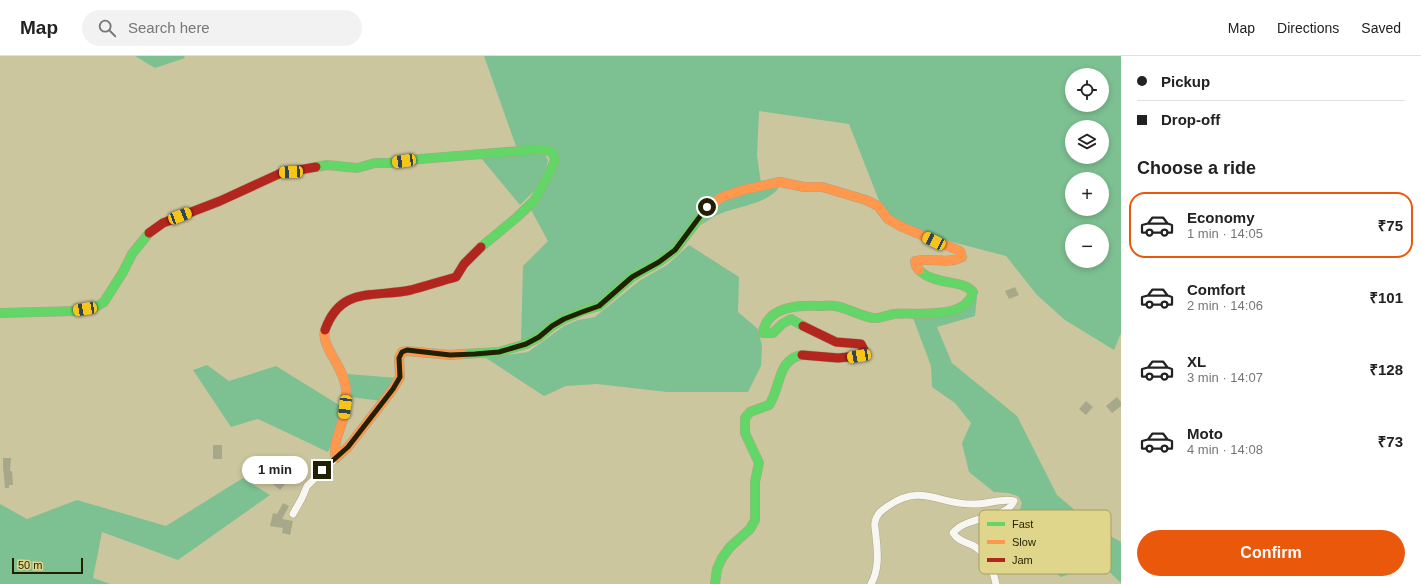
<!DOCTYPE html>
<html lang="en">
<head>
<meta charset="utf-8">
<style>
	body { margin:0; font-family:Arial,sans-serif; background:#f2f2f2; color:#222; height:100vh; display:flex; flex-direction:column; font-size:15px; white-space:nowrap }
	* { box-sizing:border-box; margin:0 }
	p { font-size:13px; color:#767676 }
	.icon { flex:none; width:22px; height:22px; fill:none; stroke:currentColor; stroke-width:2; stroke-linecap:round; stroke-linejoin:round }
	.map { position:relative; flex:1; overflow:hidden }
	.details { display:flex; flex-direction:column; background:#fff; width:300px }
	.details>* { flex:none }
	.banner { display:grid; align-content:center; height:88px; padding:0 16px; background:#fff }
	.fabs { position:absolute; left:1065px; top:12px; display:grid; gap:8px }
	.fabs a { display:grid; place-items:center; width:44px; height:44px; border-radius:50%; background:#fff; box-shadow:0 2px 6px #0003; font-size:20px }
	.scale { position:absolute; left:12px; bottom:10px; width:71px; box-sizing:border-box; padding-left:4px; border:2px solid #231f01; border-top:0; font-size:11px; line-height:14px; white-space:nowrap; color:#231f01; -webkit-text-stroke:3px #dfd58b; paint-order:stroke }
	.end { position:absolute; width:18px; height:18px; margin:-9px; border:5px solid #231f01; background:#fff; box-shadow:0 0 0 2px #fff }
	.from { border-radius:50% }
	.bubble { position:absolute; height:28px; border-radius:14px; background:#fff; box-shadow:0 2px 6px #0003; font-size:13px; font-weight:700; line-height:28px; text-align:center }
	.car { position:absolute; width:12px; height:24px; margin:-12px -6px; border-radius:5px; box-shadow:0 0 3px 1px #0007; background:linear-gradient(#f5c518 24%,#345 0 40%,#f5c518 0 76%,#345 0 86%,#f5c518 0) }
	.banner b { display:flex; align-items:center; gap:14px; height:38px; font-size:15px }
	.banner b+b { border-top:1px solid #e0e0e0 }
	.banner i { width:10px; height:10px; background:#222 }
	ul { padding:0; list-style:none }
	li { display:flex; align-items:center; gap:12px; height:66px; margin:0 8px 6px; padding:0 8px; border:2px solid transparent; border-radius:16px }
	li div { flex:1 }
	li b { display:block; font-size:15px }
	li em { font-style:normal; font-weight:700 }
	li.selected { border-color:#ea580c }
	li>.icon { width:36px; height:36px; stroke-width:1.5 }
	h2 { padding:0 16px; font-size:18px; line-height:48px }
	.action { display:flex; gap:8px; margin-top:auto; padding:8px 16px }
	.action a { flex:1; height:46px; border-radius:24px; background:#ea580c; color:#fff; font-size:16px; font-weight:700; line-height:46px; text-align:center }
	header { display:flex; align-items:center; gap:24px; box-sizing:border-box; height:56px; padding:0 20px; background:#fff; border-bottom:1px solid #e0e0e0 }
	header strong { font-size:19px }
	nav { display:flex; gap:22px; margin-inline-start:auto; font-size:14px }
	.search { width:280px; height:36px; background:#f2f2f2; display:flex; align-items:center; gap:10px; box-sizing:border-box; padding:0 14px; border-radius:22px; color:#767676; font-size:15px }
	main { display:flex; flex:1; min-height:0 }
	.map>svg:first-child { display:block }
	.forest { fill:#7dc091; fill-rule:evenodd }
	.building { fill:#a7a889 }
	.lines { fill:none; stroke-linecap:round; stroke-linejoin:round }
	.street-casing { stroke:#aaa586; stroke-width:8 }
	.fast-casing { stroke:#aaa586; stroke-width:10 }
	.slow-casing { stroke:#aaa586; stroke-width:10 }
	.jam-casing { stroke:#aaa586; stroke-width:10 }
	.street { stroke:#f7f6f0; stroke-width:7 }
	.fast { stroke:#63d668; stroke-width:9 }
	.slow { stroke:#ff974d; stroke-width:9 }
	.jam { stroke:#b3261e; stroke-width:9 }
	.route { stroke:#231f01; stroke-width:5 }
	.key { fill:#dfd58b; stroke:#a79e62; stroke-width:1 }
	.key-label { font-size:11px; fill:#231f01 }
</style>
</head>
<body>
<header>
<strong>Map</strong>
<div class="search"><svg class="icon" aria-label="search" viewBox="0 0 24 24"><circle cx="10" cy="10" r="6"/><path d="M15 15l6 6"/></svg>Search here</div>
<nav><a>Map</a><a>Directions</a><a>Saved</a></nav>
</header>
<main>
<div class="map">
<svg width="1121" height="528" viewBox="0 0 1121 528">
	<rect width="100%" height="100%" fill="#ccc69e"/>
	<path class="forest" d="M 135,0 L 184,0 L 185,2 L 155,12 Z
		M 484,0 L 1121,0 L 1121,277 L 1114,294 L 1065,264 L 1037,239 L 1006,200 L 933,181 L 890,160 L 880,147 L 849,68 L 759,55 L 757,100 L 761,127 L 722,136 L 672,192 L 599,247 L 537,281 L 521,286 L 523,210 L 548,185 L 530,152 L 556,94 L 517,93 ZM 1072,19 L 1102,19 L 1102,49 L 1072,49 ZM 1072,71 L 1102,71 L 1102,101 L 1072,101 ZM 1072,123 L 1102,123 L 1102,153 L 1072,153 ZM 1072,175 L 1102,175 L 1102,205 L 1072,205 Z
		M 538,98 L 545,99 L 548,104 C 546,123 534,136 520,149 L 481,102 Z
		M 777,131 L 778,133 C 766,148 735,151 717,159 C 711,162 706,166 701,169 L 713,152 L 727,142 Z
		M 689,189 L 739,221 L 738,256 L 758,273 L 762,290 L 761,310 L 748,336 L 667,336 L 597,328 L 566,330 L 544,340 L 486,302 L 528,296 L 564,270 L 578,264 L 595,261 L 639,225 L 667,209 Z
		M 977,240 L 975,260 L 937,271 L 952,307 L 1017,360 L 1057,439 L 1096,472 L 1121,486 L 1121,527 L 1100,507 L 1061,521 L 1008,485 L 1011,463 L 1019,456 L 1022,447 L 1018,440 L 1008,437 L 994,436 L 969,416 L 962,387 L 971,367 L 955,347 L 932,331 L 931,310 L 913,262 L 929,262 Z
		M 207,309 L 229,325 L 276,310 L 339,349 L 340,352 L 334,382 L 328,396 L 258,363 L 231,371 L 193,314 Z
		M 348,318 L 397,322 L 382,345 L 350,341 Z
		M 243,422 L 270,439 L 178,504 L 102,476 L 93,522 L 110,528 L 0,528 L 0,448 L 27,463 L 77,444 L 166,470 Z"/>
	<path class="building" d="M 1015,231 L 1019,239 L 1009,243 L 1005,235 Z
		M 1117,341 L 1121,346 L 1121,350 L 1112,357 L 1106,350 Z
		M 1086,345 L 1093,351 L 1086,359 L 1079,353 Z
		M 213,389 L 222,389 L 222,403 L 213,403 Z
		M 3,402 L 11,402 L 10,415 L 12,415 L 13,429 L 9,429 L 9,432 L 5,432 L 3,411 Z
		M 287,407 L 292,412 L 286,419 L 280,414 Z
		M 281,419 L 288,425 L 280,434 L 273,428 Z
		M 283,447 L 289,450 L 282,463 L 293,465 L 290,479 L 282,477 L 283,472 L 270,470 L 273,457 L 277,458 Z"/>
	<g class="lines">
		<defs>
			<path id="street" d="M 293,458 L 302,442 L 307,430 L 336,402
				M 871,528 C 879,514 878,497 876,481 C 876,476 874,470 875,466 C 877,457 881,455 888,450 C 923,426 940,450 976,448 C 989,448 1002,442 1014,445 C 1006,464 967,459 953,477 C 958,485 966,486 974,490 C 987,498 993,514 996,528"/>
			<path id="fast" d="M 316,111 L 327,109 L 357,112 L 375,107 L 389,107 L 420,103 L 533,94 L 546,94 L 553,97 L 555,104 L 550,116 L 534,145 L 516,162 L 481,191
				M 0,257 L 76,255 L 94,252 L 104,246 L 123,216 L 132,198 L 149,177
				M 803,270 L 791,263 L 782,268 L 773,277 L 763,277 C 767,250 798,249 820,250 C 825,250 830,249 835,250 C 848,252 860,260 873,262 C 879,263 887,259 894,258 C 913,256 957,263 969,244 C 971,242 972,239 973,236 C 963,223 935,230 919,214
				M 463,298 L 499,296 L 526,288 L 539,281 L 552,270 L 564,263 L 582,255 L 599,250 L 632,221 L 659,206 L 675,194 L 707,152
				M 715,528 L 717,513 L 722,502 L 730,491 L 750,473 L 755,464 L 755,426 L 759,407 L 745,377 L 745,362 L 750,356 L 769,349 C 781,332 777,303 802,299"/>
			<path id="slow" d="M 707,152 L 722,141 L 743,134 L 780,126 L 804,131 L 822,131 L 866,144 L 878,150 L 888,163 L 902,171 L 960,195 L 962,201 C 947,209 931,201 915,205 L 916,210 L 919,214
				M 325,274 C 320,290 345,312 346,333 C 346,342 345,354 343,363 C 340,375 332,390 336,402 L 348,391 L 393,333 L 400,321 L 399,302 L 402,296 L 407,295 L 450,299 L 463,298"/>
			<path id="jam" d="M 149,177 L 163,167 L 220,145 L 281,117 L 316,111
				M 325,274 C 341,229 375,242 411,234 C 426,230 441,225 456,221 L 464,208 L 481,191
				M 802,299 L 838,302 L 859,300 L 864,294 L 861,288 L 836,286 L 803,270"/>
		</defs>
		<use href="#street" class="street-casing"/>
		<use href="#fast" class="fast-casing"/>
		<use href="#slow" class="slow-casing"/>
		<use href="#jam" class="jam-casing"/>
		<use href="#street" class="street"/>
		<use href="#fast" class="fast"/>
		<use href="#slow" class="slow"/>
		<use href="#jam" class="jam"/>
	</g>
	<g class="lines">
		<path class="route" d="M 322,414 L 348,391 L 393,333 L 400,321 L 399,302 L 402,296 L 407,294 L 450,299 L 475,298 L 499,296 L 526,288 L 539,281 L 552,270 L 564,263 L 582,256 L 599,250 L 632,221 L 659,206 L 675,194 L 707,151"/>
	</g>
	<rect x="979" y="454" width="132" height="64" rx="6" class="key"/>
	<rect x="987" y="466" width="18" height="4" fill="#63d668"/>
	<rect x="987" y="484" width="18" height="4" fill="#ff974d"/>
	<rect x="987" y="502" width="18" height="4" fill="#b3261e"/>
	<g class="key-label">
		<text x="1012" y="472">Fast</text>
		<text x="1012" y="490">Slow</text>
		<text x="1012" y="508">Jam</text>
	</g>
</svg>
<div class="fabs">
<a><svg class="icon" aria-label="locate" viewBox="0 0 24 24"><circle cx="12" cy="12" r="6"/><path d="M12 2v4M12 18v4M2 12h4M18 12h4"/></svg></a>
<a><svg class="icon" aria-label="layers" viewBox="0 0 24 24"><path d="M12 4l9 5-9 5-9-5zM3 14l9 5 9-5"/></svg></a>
<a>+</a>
<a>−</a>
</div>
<div class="scale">50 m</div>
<i class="end from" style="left:707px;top:151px"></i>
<i class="end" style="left:322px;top:414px"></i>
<div class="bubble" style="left:242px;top:400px;width:66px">1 min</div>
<i class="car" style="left:404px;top:105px;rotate:262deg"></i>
<i class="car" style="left:291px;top:116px;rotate:267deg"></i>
<i class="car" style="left:180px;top:160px;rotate:69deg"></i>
<i class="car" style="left:934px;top:185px;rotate:296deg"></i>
<i class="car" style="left:85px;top:253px;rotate:260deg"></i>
<i class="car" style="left:859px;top:300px;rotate:260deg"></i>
<i class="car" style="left:345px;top:351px;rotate:187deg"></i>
</div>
<section class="details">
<div class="banner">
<b><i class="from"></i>Pickup</b>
<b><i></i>Drop-off</b>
</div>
<h2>Choose a ride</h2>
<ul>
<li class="selected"><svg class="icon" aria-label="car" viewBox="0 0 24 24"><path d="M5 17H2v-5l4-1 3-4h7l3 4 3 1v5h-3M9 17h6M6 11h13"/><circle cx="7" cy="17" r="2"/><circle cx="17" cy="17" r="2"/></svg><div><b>Economy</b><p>1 min · 14:05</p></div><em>₹75</em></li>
<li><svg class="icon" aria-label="car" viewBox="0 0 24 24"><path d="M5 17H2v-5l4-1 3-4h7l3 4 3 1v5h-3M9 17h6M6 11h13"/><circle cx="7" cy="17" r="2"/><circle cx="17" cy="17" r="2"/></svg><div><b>Comfort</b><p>2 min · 14:06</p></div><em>₹101</em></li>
<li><svg class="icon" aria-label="car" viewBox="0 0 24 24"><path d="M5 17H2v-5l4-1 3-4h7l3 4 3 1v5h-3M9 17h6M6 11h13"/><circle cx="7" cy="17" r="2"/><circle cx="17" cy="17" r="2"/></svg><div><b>XL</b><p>3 min · 14:07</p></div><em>₹128</em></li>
<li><svg class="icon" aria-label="car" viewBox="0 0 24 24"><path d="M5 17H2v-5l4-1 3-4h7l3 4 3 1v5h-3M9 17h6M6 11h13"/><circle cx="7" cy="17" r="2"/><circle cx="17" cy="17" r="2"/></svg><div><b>Moto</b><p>4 min · 14:08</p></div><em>₹73</em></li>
</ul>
<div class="action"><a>Confirm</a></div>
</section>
</main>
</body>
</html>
